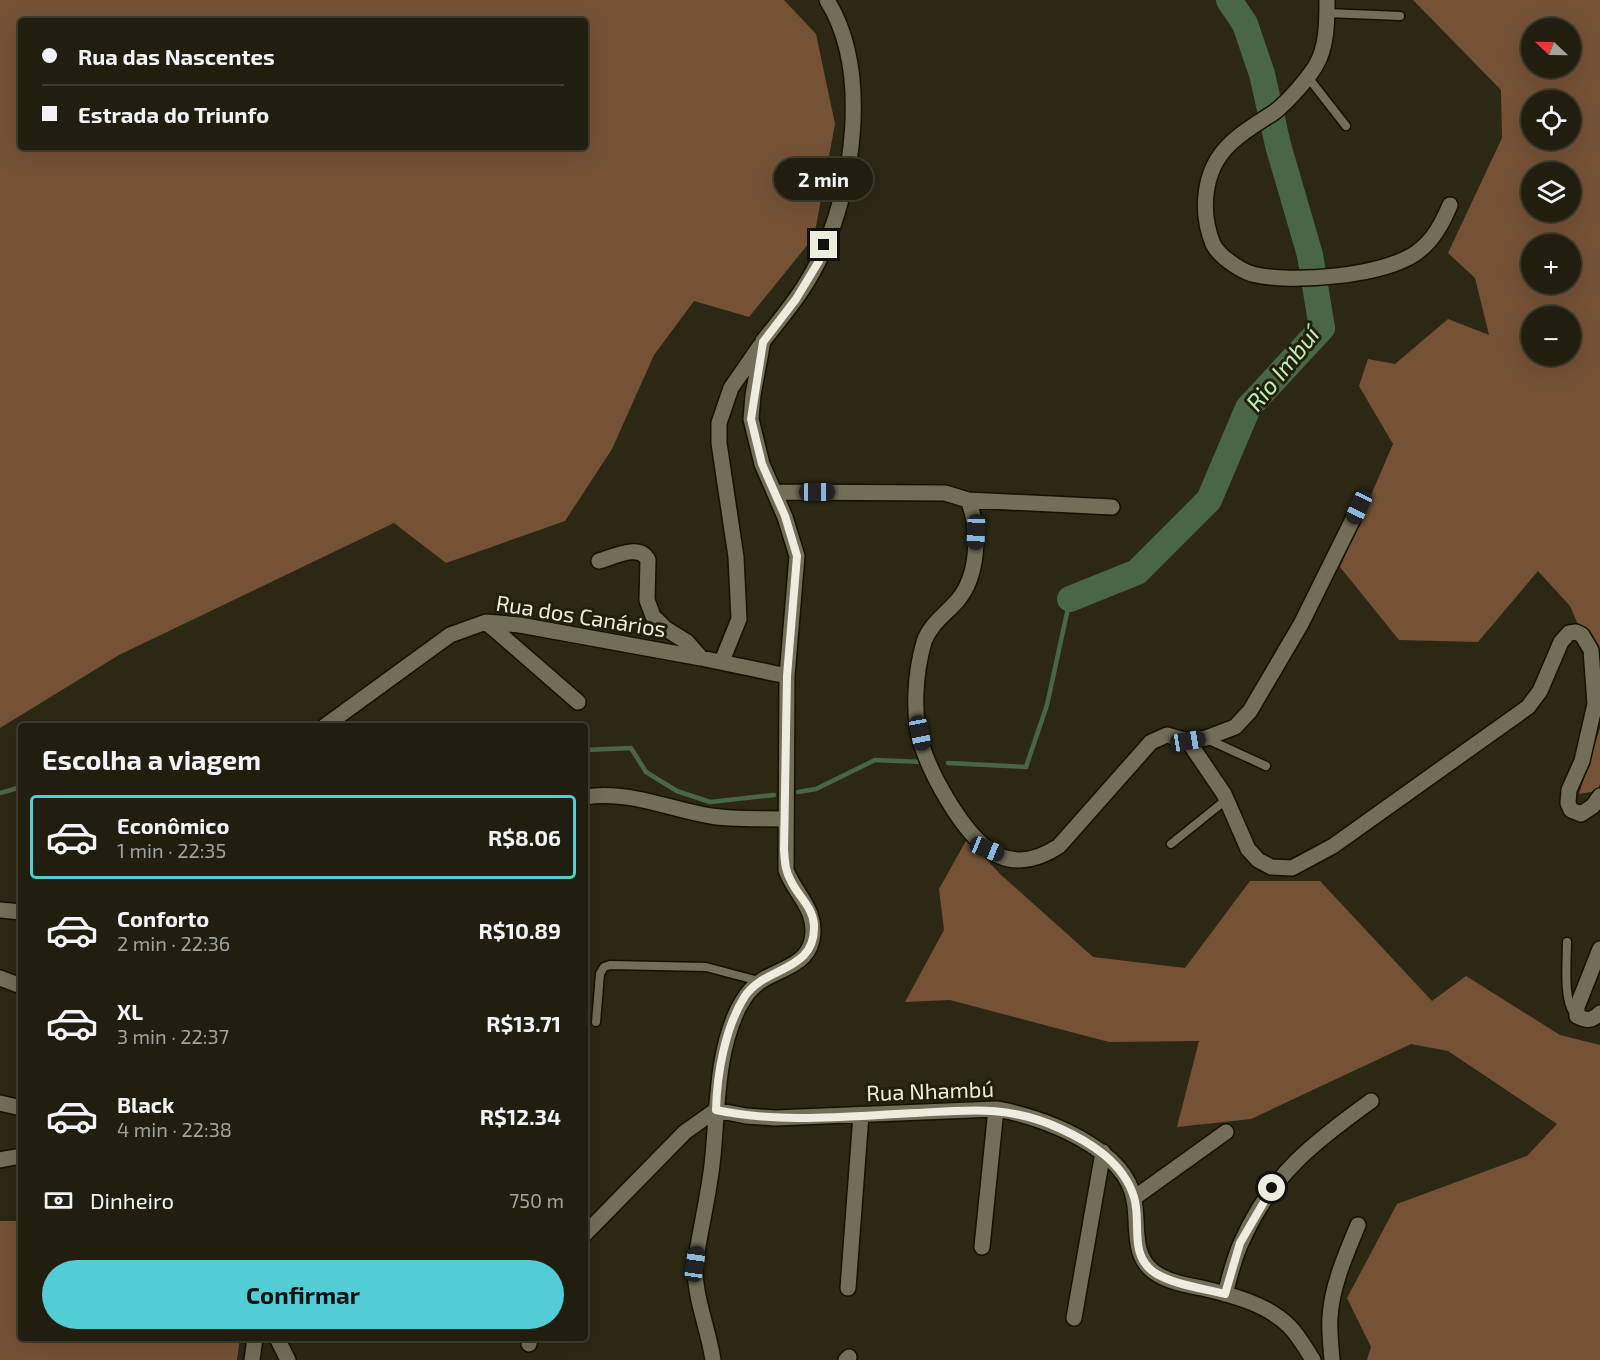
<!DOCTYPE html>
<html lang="pt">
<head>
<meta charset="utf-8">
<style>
	body { margin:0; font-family:"Exo 2",sans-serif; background:#292718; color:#f1f3f6; height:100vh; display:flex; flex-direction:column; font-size:22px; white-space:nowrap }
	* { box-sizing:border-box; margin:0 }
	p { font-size:20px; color:#a2a29e }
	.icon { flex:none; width:33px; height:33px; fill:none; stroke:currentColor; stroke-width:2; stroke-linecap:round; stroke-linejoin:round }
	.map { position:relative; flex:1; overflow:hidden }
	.sheet { position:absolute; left:18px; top:723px; width:570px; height:618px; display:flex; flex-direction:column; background:#211e0f; border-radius:6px; box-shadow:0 6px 24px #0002,0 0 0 2px #3e3c2f }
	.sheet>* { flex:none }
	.hud { position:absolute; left:18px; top:18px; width:570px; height:132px; border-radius:6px; box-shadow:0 6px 24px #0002,0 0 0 2px #3e3c2f; display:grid; align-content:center; height:132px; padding:0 24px; background:#211e0f }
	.needle { width:39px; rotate:292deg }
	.fabs { position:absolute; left:1521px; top:18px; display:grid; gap:12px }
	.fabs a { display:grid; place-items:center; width:60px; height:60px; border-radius:50%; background:#211e0f; box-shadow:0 6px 24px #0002,0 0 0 2px #3e3c2f; font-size:30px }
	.end { position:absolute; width:27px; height:27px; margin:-14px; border:8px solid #eeecdf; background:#111; box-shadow:0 0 0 3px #111 }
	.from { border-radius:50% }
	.bubble { position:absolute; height:42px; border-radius:21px; background:#211e0f; box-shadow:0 6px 24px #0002,0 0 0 2px #3e3c2f; font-size:20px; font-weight:700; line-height:42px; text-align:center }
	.car { position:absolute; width:18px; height:36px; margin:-18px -9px; border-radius:8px; box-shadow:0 0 4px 2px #0007; background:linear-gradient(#222 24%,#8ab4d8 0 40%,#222 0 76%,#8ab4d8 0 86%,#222 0) }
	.hud b { display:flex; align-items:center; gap:21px; height:57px; font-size:22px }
	.hud b+b { border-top:2px solid #3e3c2f }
	.hud i { width:15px; height:15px; background:#f1f3f6 }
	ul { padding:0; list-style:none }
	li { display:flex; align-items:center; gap:18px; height:84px; margin:0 12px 9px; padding:0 12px; border:3px solid transparent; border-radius:6px }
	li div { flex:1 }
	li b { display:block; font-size:22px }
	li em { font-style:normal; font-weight:700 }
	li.active { border-color:#52ccd5 }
	li>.icon { width:54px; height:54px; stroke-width:1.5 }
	h2 { padding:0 24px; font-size:27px; line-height:72px }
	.pay { display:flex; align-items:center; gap:15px; height:66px; padding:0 24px; font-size:22px }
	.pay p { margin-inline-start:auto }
	.cta { display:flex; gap:12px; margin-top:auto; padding:12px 24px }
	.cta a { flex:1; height:69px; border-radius:36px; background:#52ccd5; color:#111; font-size:24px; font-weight:700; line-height:69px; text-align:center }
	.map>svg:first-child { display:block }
	.forest { fill:#755236; fill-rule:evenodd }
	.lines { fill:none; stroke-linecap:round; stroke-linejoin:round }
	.stream { stroke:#4a6745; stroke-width:4.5 }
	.river { stroke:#4a6745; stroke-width:26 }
	.service-casing { stroke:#141101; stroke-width:11 }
	.minor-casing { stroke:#141101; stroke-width:18 }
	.tertiary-casing { stroke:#141101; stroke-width:18 }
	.service { stroke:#726e57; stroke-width:8 }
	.minor { stroke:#726e57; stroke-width:15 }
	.tertiary { stroke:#726e57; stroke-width:15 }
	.route { stroke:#eeecdf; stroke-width:8 }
	.labels { text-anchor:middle; stroke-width:6; stroke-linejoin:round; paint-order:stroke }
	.street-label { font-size:22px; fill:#eeecdf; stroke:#221f0a }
	.water-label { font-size:24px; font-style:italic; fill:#bdeeb5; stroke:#221f0a }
</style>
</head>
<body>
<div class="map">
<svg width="1600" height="1360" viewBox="0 0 1600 1360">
	<rect width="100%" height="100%" fill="#2c2814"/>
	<path class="forest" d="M 0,0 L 784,0 L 816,34 L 835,124 L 814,237 L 749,317 L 694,301 L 654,355 L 612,449 L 565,521 L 446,563 L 394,523 L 119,655 L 0,728 ZM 21,21 L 585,21 L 585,147 L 21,147 Z
		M 1413,0 L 1600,0 L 1600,660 L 1591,654 L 1570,606 L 1538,571 L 1478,642 L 1399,640 L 1340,567 L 1393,444 L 1359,386 L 1368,359 L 1395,364 L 1448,319 L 1489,335 L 1475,278 L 1448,253 L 1502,138 L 1501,90 ZM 1532,28 L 1570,28 L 1570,68 L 1532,68 ZM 1532,100 L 1570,100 L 1570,140 L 1532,140 ZM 1532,172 L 1570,172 L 1570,212 L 1532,212 ZM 1532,244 L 1570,244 L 1570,284 L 1532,284 ZM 1532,316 L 1570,316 L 1570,356 L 1532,356 Z
		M 1600,728 L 1600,784 L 1597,791 L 1579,794 Z
		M 967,839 L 1000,874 L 1093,957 L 1185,968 L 1250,881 L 1320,881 L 1432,1001 L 1466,976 L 1560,1035 L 1600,1045 L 1600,1360 L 1367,1360 L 1371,1347 L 1347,1298 L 1397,1204 L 1527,1156 L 1557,1124 L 1448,1051 L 1411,1044 L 1251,1119 L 1177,1127 L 1199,1041 L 1109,1042 L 950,1000 L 905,1002 L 944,930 L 939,889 Z
		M 0,1221 L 21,1221 L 21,1338 L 240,1338 L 237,1360 L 0,1360 Z"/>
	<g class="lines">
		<path class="stream" d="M 585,750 L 631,748 L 646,772 L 677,791 L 710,802 L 774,795
			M 948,763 L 1026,767 L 1047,705 L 1070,599
			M 798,792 L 816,789 L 875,760 L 923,762
			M 0,793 L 21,787"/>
		<path class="river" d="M 1070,599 L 1137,572 L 1209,500 L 1248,408 L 1322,328 L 1310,255 L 1278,145 L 1262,74 L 1245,24 L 1229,0"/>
		<defs>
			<path id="service" d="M 1327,13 L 1400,16
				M 1307,76 L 1346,126
				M 1207,739 L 1266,766
				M 1171,844 L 1227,799
				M 1567,942 C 1567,960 1563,1000 1574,1013
				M 596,1022 L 600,974 L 604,967 L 610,965 L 706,967 L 759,981"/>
			<path id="minor" d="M 1327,0 C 1327,22 1327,48 1315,67 C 1306,81 1289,100 1276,111 C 1260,122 1242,131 1228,146 C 1203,171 1200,212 1213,244 C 1219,256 1239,270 1252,274 C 1291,284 1383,276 1416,253 C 1433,241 1442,224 1450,205
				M 774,492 L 945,493 L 968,500 C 980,530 979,574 958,600 C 946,614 930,624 924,642 C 915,673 912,716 922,746 C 932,777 960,826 984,846 C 1008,867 1035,862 1059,846 L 1151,742 L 1167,735 L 1188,741 L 1224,794 L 1248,849 L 1258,860 L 1271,867 L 1292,868 L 1333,846 L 1528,707 L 1540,691 L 1561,642 L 1569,633 L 1576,632 L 1582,635 L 1591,650 L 1595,704 L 1582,761 L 1569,790 L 1568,803 L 1571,810 L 1581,814 L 1593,806 L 1600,796
				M 968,500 L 1112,507
				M 599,561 C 613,557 640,543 648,560 L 647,600 L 653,616 L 666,629 L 687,642 L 701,658
				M 486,622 L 578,702
				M 722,661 L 739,619 L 736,557 L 719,443 L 719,423 L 731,388 L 760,346
				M 325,726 L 450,635 L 486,622 L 520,625 L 701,658 L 787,676
				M 1188,741 L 1206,738 L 1235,727 L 1250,711 L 1301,624 L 1359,507
				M 585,797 C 629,790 668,809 711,816 C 735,820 761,818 785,819
				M 0,910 L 21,912
				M 1600,949 L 1577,1007 L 1577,1016 C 1587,1021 1592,1021 1600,1013
				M 0,978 L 21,986
				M 0,1103 L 21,1108
				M 0,1160 L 21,1156
				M 1134,1198 L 1226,1132
				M 585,1234 L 685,1132 L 716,1110 L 746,1116 L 775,1118 L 996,1109 C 1041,1116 1126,1148 1134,1200 C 1139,1225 1131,1255 1154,1272 C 1168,1282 1186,1285 1202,1288 C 1232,1295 1267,1304 1289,1326 C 1299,1336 1306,1349 1313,1360
				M 982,1247 L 996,1109
				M 848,1288 L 861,1115
				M 1225,1294 C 1230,1276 1234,1257 1242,1241 C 1271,1175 1314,1142 1371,1101
				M 1074,1318 L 1103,1152
				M 277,1338 L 288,1360
				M 529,1344 L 530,1338
				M 252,1360 L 255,1338
				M 713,1360 C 708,1327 694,1297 695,1264 C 700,1231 708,1198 712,1165 C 718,1114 715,1057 738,1009 C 744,998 750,988 761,981 C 779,969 807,965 812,940 C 818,910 796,896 786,870 L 787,676 L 797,556 L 785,517 L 762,464 L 751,419 L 753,395 L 763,341
				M 846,1360 L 849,1357
				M 1332,1360 C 1331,1346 1329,1331 1330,1317 C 1332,1285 1346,1254 1358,1225"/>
			<path id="tertiary" d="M 763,341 C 783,316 804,291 818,262 C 854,189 871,71 827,0"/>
		</defs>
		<use href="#service" class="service-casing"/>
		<use href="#minor" class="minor-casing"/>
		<use href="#tertiary" class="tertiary-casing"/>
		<use href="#service" class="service"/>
		<use href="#minor" class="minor"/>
		<use href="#tertiary" class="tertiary"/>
	</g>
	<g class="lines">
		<path class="route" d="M 824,245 L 819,261 L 796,299 L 763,342 L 751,419 L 762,464 L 785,516 L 797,556 L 787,676 L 784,850 C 785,861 785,871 791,881 C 798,896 813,907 814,925 C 816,972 765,966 745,996 C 725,1027 717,1074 716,1110 C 782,1124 850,1116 916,1113 C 970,1110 1008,1105 1059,1128 C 1090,1142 1123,1162 1134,1197 C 1142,1223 1128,1255 1155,1273 C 1175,1285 1202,1288 1225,1294 L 1240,1243 L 1272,1188"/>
	</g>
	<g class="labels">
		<g class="street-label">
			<text transform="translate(581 616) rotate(9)" y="8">Rua dos Canários</text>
			<text transform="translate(930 1091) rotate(-2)" y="8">Rua Nhambú</text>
		</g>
		<g class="water-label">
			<text transform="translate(1283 369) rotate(-51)" y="8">Rio Imbuí</text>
		</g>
	</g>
</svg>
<div class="fabs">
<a><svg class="needle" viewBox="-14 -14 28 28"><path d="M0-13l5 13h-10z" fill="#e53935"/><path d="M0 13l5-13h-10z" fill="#a2a29e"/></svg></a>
<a><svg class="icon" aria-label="locate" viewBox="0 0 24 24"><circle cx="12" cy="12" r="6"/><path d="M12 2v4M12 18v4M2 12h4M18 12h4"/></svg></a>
<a><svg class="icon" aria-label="layers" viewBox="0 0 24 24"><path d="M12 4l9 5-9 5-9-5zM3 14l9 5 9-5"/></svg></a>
<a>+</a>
<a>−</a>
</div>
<i class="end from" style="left:1272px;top:1188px"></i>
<i class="end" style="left:824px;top:245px"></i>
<div class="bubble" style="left:774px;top:158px;width:99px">2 min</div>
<i class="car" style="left:817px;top:492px;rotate:90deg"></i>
<i class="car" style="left:1359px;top:507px;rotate:205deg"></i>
<i class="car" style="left:976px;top:532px;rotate:182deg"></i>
<i class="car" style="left:920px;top:733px;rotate:169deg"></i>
<i class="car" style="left:1188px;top:741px;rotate:81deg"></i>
<i class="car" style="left:987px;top:849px;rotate:112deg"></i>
<i class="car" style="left:695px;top:1264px;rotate:8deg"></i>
<div class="hud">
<b><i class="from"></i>Rua das Nascentes</b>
<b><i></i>Estrada do Triunfo</b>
</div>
<section class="sheet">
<h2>Escolha a viagem</h2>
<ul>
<li class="active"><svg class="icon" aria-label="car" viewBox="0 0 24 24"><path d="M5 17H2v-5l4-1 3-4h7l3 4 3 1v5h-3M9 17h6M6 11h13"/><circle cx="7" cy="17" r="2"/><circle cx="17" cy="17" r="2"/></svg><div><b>Econômico</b><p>1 min · 22:35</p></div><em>R$8.06</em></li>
<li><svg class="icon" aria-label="car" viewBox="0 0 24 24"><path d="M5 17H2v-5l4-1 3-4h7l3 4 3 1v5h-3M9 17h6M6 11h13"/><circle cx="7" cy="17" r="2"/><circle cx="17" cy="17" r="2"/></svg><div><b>Conforto</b><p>2 min · 22:36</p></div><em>R$10.89</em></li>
<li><svg class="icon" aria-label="car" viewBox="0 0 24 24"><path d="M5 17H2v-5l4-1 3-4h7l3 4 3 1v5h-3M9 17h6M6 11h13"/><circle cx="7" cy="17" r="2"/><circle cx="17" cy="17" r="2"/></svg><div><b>XL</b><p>3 min · 22:37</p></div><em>R$13.71</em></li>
<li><svg class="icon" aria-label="car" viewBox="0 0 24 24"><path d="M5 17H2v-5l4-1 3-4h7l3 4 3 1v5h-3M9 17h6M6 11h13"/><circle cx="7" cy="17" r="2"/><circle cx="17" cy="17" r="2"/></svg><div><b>Black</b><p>4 min · 22:38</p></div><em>R$12.34</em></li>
</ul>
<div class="pay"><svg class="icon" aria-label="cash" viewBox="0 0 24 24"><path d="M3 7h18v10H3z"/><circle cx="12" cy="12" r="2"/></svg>Dinheiro<p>750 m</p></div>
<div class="cta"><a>Confirmar</a></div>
</section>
</div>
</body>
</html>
